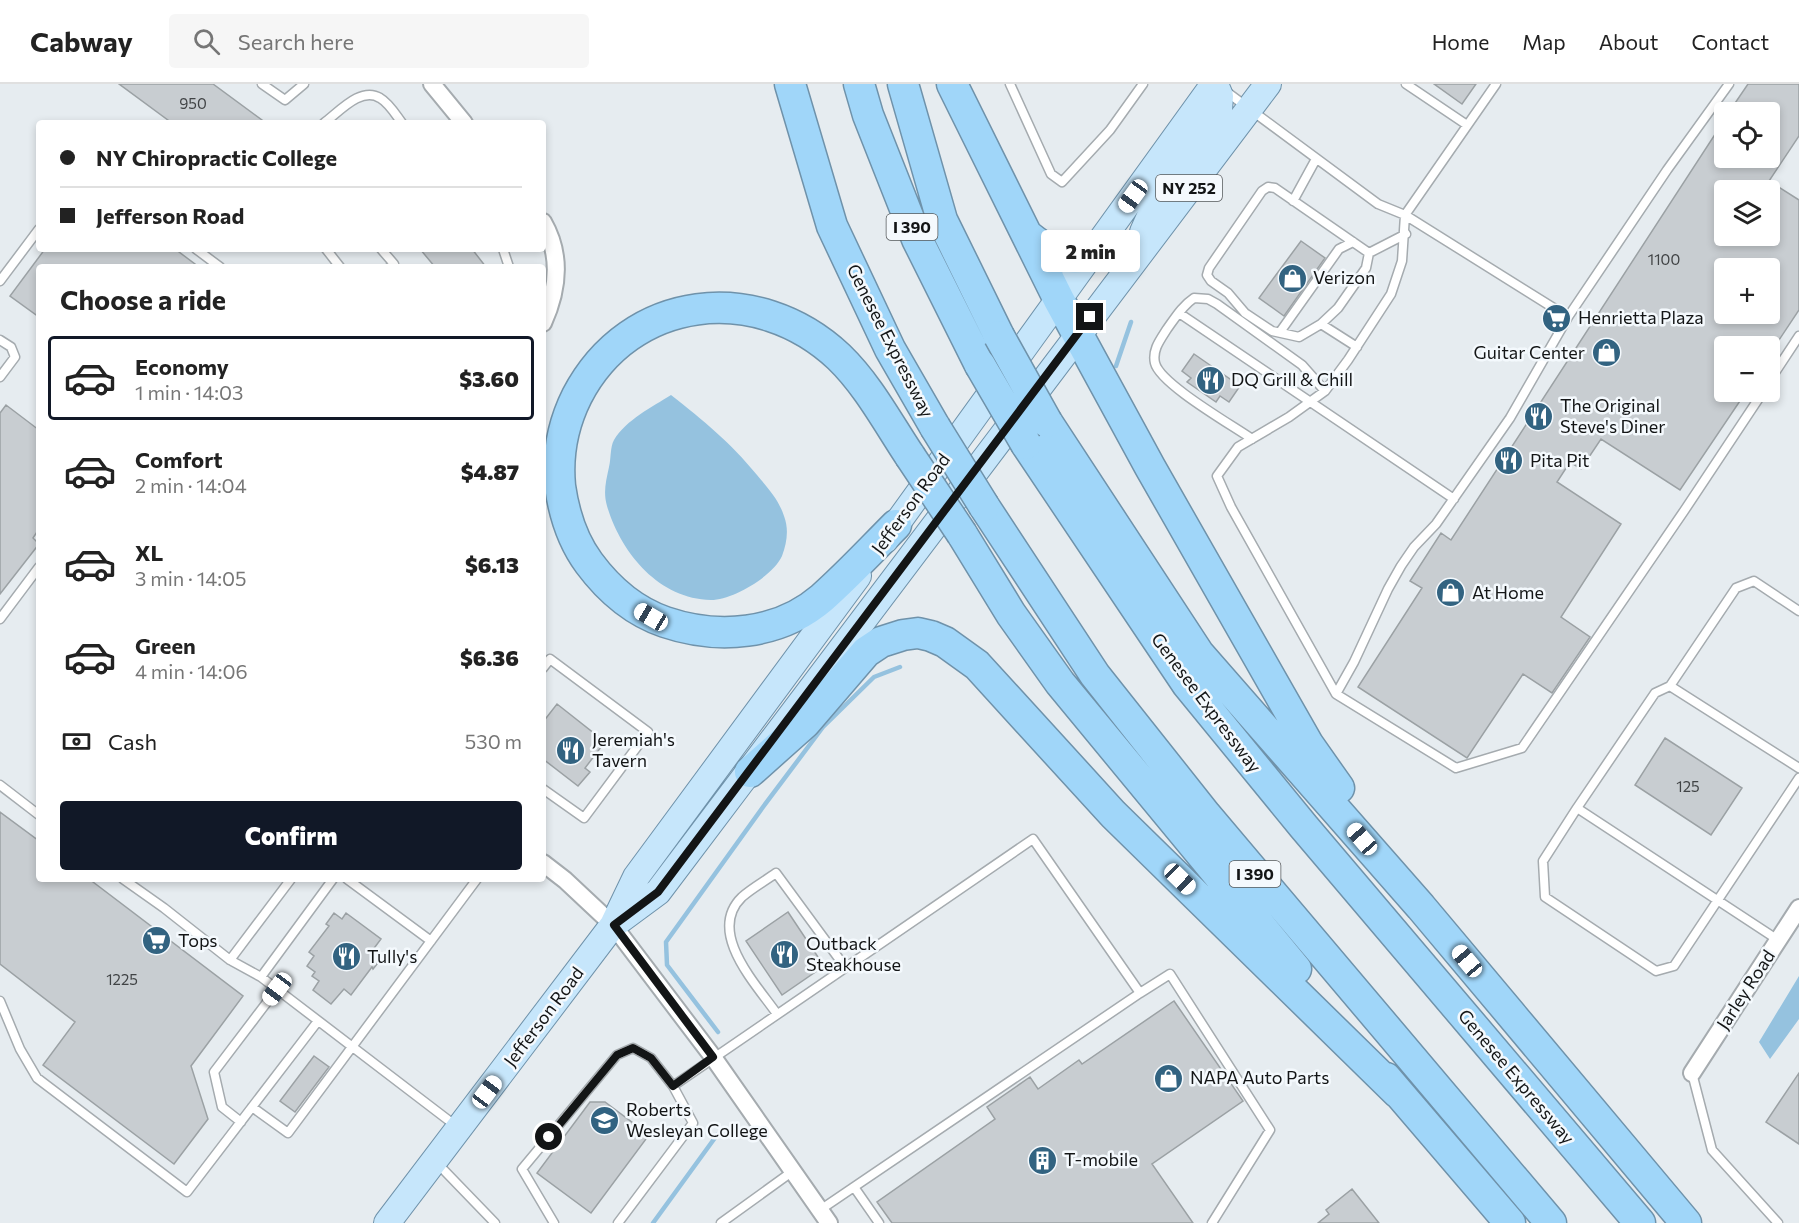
<!DOCTYPE html>
<html lang="en">
<head>
<meta charset="utf-8">
<style>
	body { margin:0; font-family:Commissioner,sans-serif; background:#f6f6f6; color:#222; height:100vh; display:flex; flex-direction:column; font-size:22px; white-space:nowrap }
	* { box-sizing:border-box; margin:0 }
	p { font-size:20px; color:#767676 }
	.icon { flex:none; width:33px; height:33px; fill:none; stroke:currentColor; stroke-width:2; stroke-linecap:round; stroke-linejoin:round }
	.map { position:relative; flex:1; overflow:hidden }
	.sheet { position:absolute; left:36px; top:180px; width:510px; height:618px; display:flex; flex-direction:column; background:#fff; border-radius:6px; box-shadow:0 3px 9px #0003 }
	.sheet>* { flex:none }
	.guide { position:absolute; left:36px; top:36px; width:510px; height:132px; border-radius:6px; box-shadow:0 3px 9px #0003; display:grid; align-content:center; height:132px; padding:0 24px; background:#fff }
	.tools { position:absolute; left:1714px; top:18px; display:grid; gap:12px }
	.tools a { display:grid; place-items:center; width:66px; height:66px; border-radius:6px; background:#fff; box-shadow:0 3px 9px #0003; font-size:30px }
	.end { position:absolute; width:27px; height:27px; margin:-14px; border:8px solid #131516; background:#fff; box-shadow:0 0 0 3px #fff }
	.from { border-radius:50% }
	.bubble { position:absolute; height:42px; border-radius:6px; background:#fff; box-shadow:0 3px 9px #0003; font-size:20px; font-weight:800; line-height:42px; text-align:center }
	.car { position:absolute; width:18px; height:36px; margin:-18px -9px; border-radius:8px; box-shadow:0 0 4px 2px #0007; background:linear-gradient(#fff 24%,#345 0 40%,#fff 0 76%,#345 0 86%,#fff 0) }
	.guide b { display:flex; align-items:center; gap:21px; height:57px; font-size:22px }
	.guide b+b { border-top:2px solid #e0e0e0 }
	.guide i { width:15px; height:15px; background:#222 }
	ul { padding:0; list-style:none }
	li { display:flex; align-items:center; gap:18px; height:84px; margin:0 12px 9px; padding:0 12px; border:3px solid transparent; border-radius:6px }
	li div { flex:1 }
	li b { display:block; font-size:22px }
	li em { font-style:normal; font-weight:800 }
	li.selected { border-color:#111827 }
	li>.icon { width:54px; height:54px; stroke-width:1.5 }
	h2 { padding:0 24px; font-size:27px; line-height:72px }
	.pay { display:flex; align-items:center; gap:15px; height:66px; padding:0 24px; font-size:22px }
	.pay p { margin-inline-start:auto }
	.button { display:flex; gap:12px; margin-top:auto; padding:12px 24px }
	.button a { flex:1; height:69px; border-radius:6px; background:#111827; color:#fff; font-size:24px; font-weight:800; line-height:69px; text-align:center }
	header { display:flex; align-items:center; gap:36px; box-sizing:border-box; height:84px; padding:0 30px; background:#fff; border-bottom:2px solid #e0e0e0 }
	header strong { font-size:28px }
	nav { display:flex; gap:33px; margin-inline-start:auto; font-size:21px }
	.search { width:420px; height:54px; background:#f6f6f6; display:flex; align-items:center; gap:15px; box-sizing:border-box; padding:0 21px; border-radius:6px; color:#767676; font-size:22px }
	.map>svg:first-child { display:block }
	.water { fill:#95c2df }
	.lines { fill:none; stroke-linecap:round; stroke-linejoin:round }
	.stream { stroke:#95c2df; stroke-width:4.5 }
	.building { fill:#c8cdd1; stroke:#9ba1a4; stroke-width:1.5; fill-rule:evenodd }
	.lane-casing { stroke:#a5abaf; stroke-width:11 }
	.street-casing { stroke:#a5abaf; stroke-width:20 }
	.primary-casing { stroke:#6f92aa; stroke-width:28 }
	.highway-casing { stroke:#6f92aa; stroke-width:33 }
	.lane { stroke:#fff; stroke-width:8 }
	.street { stroke:#fff; stroke-width:16 }
	.primary { stroke:#c6e6fb; stroke-width:26 }
	.highway { stroke:#a0d6f9; stroke-width:30 }
	.highway-bridge-casing { stroke:#6f92aa; stroke-width:33; stroke-linecap:butt }
	.highway-bridge { stroke:#a0d6f9; stroke-width:30 }
	.route { stroke:#131516; stroke-width:8 }
	.labels { text-anchor:middle; stroke-width:5; stroke-linejoin:round; paint-order:stroke }
	.number-label { font-size:15px; fill:#404345 }
	.shield { fill:#f4f9fd; stroke:#56595b; stroke-width:1.5 }
	.shield-label { font-size:16px; font-weight:bold; fill:#131516 }
	.poi-label { font-size:18px; fill:#131516; stroke:#f4f9fd; text-anchor:start }
	.street-label { font-size:18px; fill:#131516; stroke:#f4f9fd }
</style>
</head>
<body>
<header>
<strong>Cabway</strong>
<div class="search"><svg class="icon" aria-label="search" viewBox="0 0 24 24"><circle cx="10" cy="10" r="6"/><path d="M15 15l6 6"/></svg>Search here</div>
<nav><a>Home</a><a>Map</a><a>About</a><a>Contact</a></nav>
</header>
<div class="map">
<svg width="1799" height="1139" viewBox="0 0 1799 1139">
	<rect width="100%" height="100%" fill="#e6ecf0"/>
	<path class="water" d="M 671,311 C 704,337 730,358 757,391 C 768,404 779,416 784,432 C 789,445 787,459 782,472 C 773,492 733,516 711,516 C 659,515 621,469 607,422 C 603,408 606,397 609,383 C 611,375 610,363 614,356 C 626,336 652,323 671,311 Z
		M 1799,892 L 1799,935 L 1770,975 L 1759,958 Z"/>
	<g class="lines">
		<path class="stream" d="M 1116,282 L 1131,238
			M 718,948 L 667,881 L 666,858 L 763,723 L 823,643 L 874,593 L 900,583
			M 653,1139 L 717,1051"/>
	</g>
	<path class="building" d="M 119,0 L 213,0 L 266,39 L 172,39 Z
		M 1434,0 L 1476,0 L 1462,20 Z
		M 1748,0 L 1799,0 L 1799,52 L 1769,97 L 1799,116 L 1799,226 L 1775,262 L 1725,262 L 1725,308 L 1746,308 L 1680,406 L 1601,355 L 1581,385 L 1570,378 L 1557,398 L 1621,440 L 1561,533 L 1590,553 L 1552,609 L 1523,590 L 1467,674 L 1358,603 L 1422,504 L 1410,497 L 1441,449 L 1451,456 L 1725,35 L 1725,74 L 1770,74 L 1770,28 L 1729,28 ZM 1725,106 L 1770,106 L 1770,152 L 1725,152 ZM 1725,184 L 1770,184 L 1770,230 L 1725,230 Z
		M 1301,157 L 1325,174 L 1284,232 L 1259,214 Z
		M 45,165 L 175,165 L 199,183 L 39,183 L 39,233 L 10,212 Z
		M 420,165 L 472,165 L 486,183 L 435,183 Z
		M 1194,270 L 1240,302 L 1229,318 L 1220,312 L 1216,318 L 1187,298 L 1191,294 L 1182,287 Z
		M 6,321 L 39,346 L 39,445 L 33,454 L 39,460 L 0,510 L 0,329 Z
		M 557,620 L 605,658 L 585,684 L 590,688 L 578,702 L 543,675 L 543,638 Z
		M 1665,654 L 1742,704 L 1711,751 L 1635,701 Z
		M 0,728 L 39,757 L 39,795 L 89,795 L 243,912 L 191,982 L 208,1035 L 174,1080 L 43,981 L 75,938 L 0,880 Z
		M 788,828 L 824,882 L 782,911 L 746,857 Z
		M 334,829 L 342,835 L 346,829 L 381,855 L 372,867 L 381,875 L 373,885 L 372,883 L 351,911 L 344,905 L 331,920 L 313,906 L 319,897 L 312,892 L 315,888 L 307,882 L 314,872 L 309,868 L 329,842 L 326,840 Z
		M 1174,917 L 1243,1017 L 1152,1080 L 1193,1139 L 892,1139 L 877,1118 L 995,1035 L 987,1023 L 1030,993 L 1038,1005 L 1079,976 L 1082,980 Z
		M 314,972 L 329,983 L 295,1028 L 280,1017 Z
		M 1799,989 L 1799,1060 L 1766,1038 Z
		M 590,1018 L 605,1018 L 649,1051 L 591,1129 L 537,1089 Z
		M 1352,1105 L 1379,1139 L 1318,1139 L 1329,1130 L 1326,1126 Z"/>
	<g class="lines">
		<defs>
			<path id="lane" d="M 262,0 L 285,16 L 304,0
				M 1010,0 L 1051,90 L 1062,98 L 1110,46 L 1143,0
				M 1406,0 L 1467,41
				M 1496,0 L 1405,131 L 1402,177 L 1391,210 L 1348,276 L 1325,307 L 1289,333 L 1238,363 L 1217,392 L 1231,423 L 1336,610 L 1456,684 L 1522,664 L 1684,427 L 1763,308
				M 1224,6 L 1378,120 L 1405,131 L 1568,233
				M 324,39 C 339,28 361,2 380,14 C 389,19 396,31 402,39
				M 1293,117 L 1316,75
				M 196,165 L 220,183
				M 326,165 L 340,183
				M 381,165 L 394,180 L 390,183
				M 503,165 L 509,183
				M 1369,169 L 1366,184 L 1338,224 L 1321,240 L 1299,253 L 1272,247 L 1245,229 L 1228,209 L 1211,197 L 1207,191 L 1209,184 L 1262,107 L 1268,103 L 1275,104 L 1369,169 L 1406,150
				M 0,197 L 39,145
				M 1179,229 L 1454,415
				M 1321,240 L 1357,263
				M 1280,248 L 1339,165 L 1353,158
				M 0,256 L 11,263 L 15,273 L 0,293
				M 1770,296 L 1799,252
				M 1252,355 C 1232,341 1160,300 1155,279 C 1152,266 1160,256 1167,245 C 1175,234 1182,222 1194,214 L 1208,215 L 1217,220 L 1302,281 L 1325,307
				M 0,535 L 39,483
				M 543,584 L 550,575 L 648,648 L 584,734 L 543,705
				M 1670,602 L 1736,504 L 1754,497 L 1799,527
				M 1336,610 L 1354,578 L 1388,505 L 1401,482 L 1414,463 L 1436,440 L 1510,334 L 1568,233 L 1667,86 L 1729,0
				M 0,701 L 39,731
				M 1577,724 L 1543,777 L 1545,813 L 1656,887 L 1674,882 L 1799,694
				M 123,795 L 164,824 L 230,876 L 261,893 L 456,1042
				M 347,795 L 431,857
				M 1778,856 L 1577,724 L 1655,609 L 1670,602 L 1799,684
				M 230,876 L 291,795
				M 261,893 L 333,795
				M 1140,909 L 1170,890 L 1270,1046 L 1212,1139
				M 0,917 L 20,965 L 37,994 L 187,1108 L 318,937
				M 777,930 C 756,900 706,848 742,813 C 752,804 765,797 776,789 L 845,883
				M 1692,989 L 1712,1066 L 1778,1139
				M 673,1002 L 1033,755 L 1140,909 L 820,1126
				M 252,1023 L 288,1049 L 477,795
				M 241,1038 L 222,1023 L 214,988 L 277,905
				M 437,1079 L 495,1139
				M 854,1103 L 879,1139
				M 554,1139 L 522,1085 L 617,971 L 633,964 L 651,974 L 673,1002 L 693,1039 L 618,1139
				M 721,1139 L 793,1087"/>
			<path id="street" d="M 432,0 L 464,39
				M 543,138 C 562,171 558,206 543,239
				M 543,779 L 565,796 L 613,841 L 713,973 L 829,1139
				M 1692,989 L 1799,824"/>
			<path id="primary" d="M 1143,148 L 1159,112 L 1219,26 L 1220,12 L 1215,0
				M 885,456 L 1214,0
				M 616,839 L 658,808 L 1268,0
				M 387,1139 L 613,841 L 636,793 L 858,492"/>
			<path id="highway" d="M 790,0 L 832,142 L 890,265 L 935,343
				M 859,0 L 868,31 L 917,155 L 980,281
				M 903,0 L 942,136 L 999,252
				M 952,0 L 1059,216 L 1150,383 L 1308,660 L 1339,704
				M 1027,151 C 1048,168 1064,178 1091,171
				M 1047,338 L 1199,570 L 1421,823 L 1686,1139
				M 1026,360 L 1187,600 L 1304,743 L 1640,1139
				M 984,422 L 1095,591 L 1206,731 L 1551,1139
				M 896,441 C 872,465 848,491 822,514 C 779,551 718,556 665,538 C 633,527 609,506 589,479 C 572,456 564,430 560,402 C 557,370 563,340 577,312 C 630,210 757,196 839,273 C 868,301 888,339 910,372
				M 962,450 L 1011,530 L 1060,599 L 1296,885
				M 750,688 L 805,639 L 866,568 L 881,558 L 903,551 L 918,549 L 931,552 L 945,558 L 977,581 L 1113,730 L 1398,1009
				M 1386,994 L 1510,1139"/>
		</defs>
		<use href="#lane" class="lane-casing"/>
		<use href="#street" class="street-casing"/>
		<use href="#primary" class="primary-casing"/>
		<use href="#highway" class="highway-casing"/>
		<use href="#lane" class="lane"/>
		<use href="#street" class="street"/>
		<use href="#primary" class="primary"/>
		<use href="#highway" class="highway"/>
		<defs>
			<path id="highway-bridge" d="M 999,252 L 1047,338
				M 980,281 L 1026,360
				M 935,343 L 984,422
				M 910,372 L 962,450"/>
		</defs>
		<use href="#highway-bridge" class="highway-bridge-casing"/>
		<use href="#highway-bridge" class="highway-bridge"/>
	</g>
	<g class="lines">
		<path class="route" d="M 549,1053 L 617,971 L 633,964 L 651,974 L 673,1002 L 713,973 L 614,841 L 658,808 L 1090,233"/>
	</g>
	<defs>
		<symbol id="shop-disc" viewBox="-11 -11 22 22"><circle r="9.5" fill="#326381" stroke="#f4f9fd"/><path d="M-5-2.5h2.3a2.7 3.5 0 0 1 5.4 0H5L5.5 6h-11ZM-1.5-2.5h3a1.5 2.3 0 0 0-3 0Z" fill="#fff"/></symbol>
		<symbol id="supermarket-disc" viewBox="-11 -11 22 22"><circle r="9.5" fill="#326381" stroke="#f4f9fd"/><path d="M-6-5.5h2.5l.6 2H6L4.5 2H-2.5L-4.4-4H-6ZM-1.5 3.2a1.3 1.3 0 1 0 .1 0ZM3 3.2a1.3 1.3 0 1 0 .1 0Z" fill="#fff"/></symbol>
		<symbol id="restaurant-disc" viewBox="-11 -11 22 22"><circle r="9.5" fill="#326381" stroke="#f4f9fd"/><path d="M-5-6h1v4h1v-4h1v4h1v-4h1v5L-1.5 .5V6h-2V.5L-5-1ZM5-6V6H3V1.5H1.5Q1.5-4 5-6Z" fill="#fff"/></symbol>
		<symbol id="university-disc" viewBox="-11 -11 22 22"><circle r="9.5" fill="#326381" stroke="#f4f9fd"/><path d="M0-5L7-2L0 1L-7-2ZM-4 1L0 2.5L4 1V4Q0 6-4 4Z" fill="#fff"/></symbol>
		<symbol id="building-disc" viewBox="-11 -11 22 22"><circle r="9.5" fill="#326381" stroke="#f4f9fd"/><path d="M-4-6H4V6H1V3H-1V6H-4ZM-2.5-4.3h1.7v1.8h-1.7ZM.8-4.3h1.7v1.8H.8ZM-2.5-1h1.7V.8h-1.7ZM.8-1h1.7V.8H.8Z" fill="#fff"/></symbol>
	</defs>
	<g fill-rule="evenodd">
		<use href="#shop-disc" x="1276" y="178" width="33" height="33"/>
		<use href="#supermarket-disc" x="1540" y="218" width="33" height="33"/>
		<use href="#shop-disc" x="1590" y="252" width="33" height="33"/>
		<use href="#restaurant-disc" x="1194" y="280" width="33" height="33"/>
		<use href="#restaurant-disc" x="1522" y="316" width="33" height="33"/>
		<use href="#restaurant-disc" x="1492" y="360" width="33" height="33"/>
		<use href="#shop-disc" x="1434" y="492" width="33" height="33"/>
		<use href="#restaurant-disc" x="554" y="650" width="33" height="33"/>
		<use href="#supermarket-disc" x="140" y="840" width="33" height="33"/>
		<use href="#restaurant-disc" x="768" y="854" width="33" height="33"/>
		<use href="#restaurant-disc" x="330" y="856" width="33" height="33"/>
		<use href="#shop-disc" x="1152" y="978" width="33" height="33"/>
		<use href="#university-disc" x="588" y="1020" width="33" height="33"/>
		<use href="#building-disc" x="1026" y="1060" width="33" height="33"/>
	</g>
	<g class="labels">
		<g class="number-label">
			<text x="193" y="25">950</text>
			<text x="1664" y="181">1100</text>
			<text x="1688" y="708">125</text>
			<text x="122" y="901">1225</text>
		</g>
		<g class="shield">
			<rect x="1156" y="91" width="66" height="26" rx="4.5"/>
			<rect x="886.5" y="130" width="51" height="26" rx="4.5"/>
			<rect x="1229.5" y="777" width="51" height="26" rx="4.5"/>
		</g>
		<g class="shield-label">
			<text x="1189" y="110">NY 252</text>
			<text x="912" y="149">I 390</text>
			<text x="1255" y="796">I 390</text>
		</g>
		<g class="poi-label">
			<text x="1313" y="200">Verizon</text>
			<text x="1578" y="240">Henrietta Plaza</text>
			<text x="1585" y="275" text-anchor="end">Guitar Center</text>
			<text x="1231" y="302">DQ Grill &amp; Chill</text>
			<text x="1560" y="328">The Original<tspan x="1560" dy="21">Steve's Diner</tspan></text>
			<text x="1530" y="383">Pita Pit</text>
			<text x="1472" y="515">At Home</text>
			<text x="592" y="662">Jeremiah's<tspan x="592" dy="21">Tavern</tspan></text>
			<text x="178" y="863">Tops</text>
			<text x="806" y="866">Outback<tspan x="806" dy="21">Steakhouse</tspan></text>
			<text x="367" y="879">Tully's</text>
			<text x="1190" y="1000">NAPA Auto Parts</text>
			<text x="626" y="1032">Roberts<tspan x="626" dy="21">Wesleyan College</tspan></text>
			<text x="1064" y="1082">T-mobile</text>
		</g>
		<g class="street-label">
			<text transform="translate(890 257) rotate(63)" y="6">Genesee Expressway</text>
			<text transform="translate(911 420) rotate(-54)" y="6">Jefferson Road</text>
			<text transform="translate(1206 619) rotate(53)" y="6">Genesee Expressway</text>
			<text transform="translate(1746 906) rotate(-57)" y="6">Jarley Road</text>
			<text transform="translate(544 933) rotate(-53)" y="6">Jefferson Road</text>
			<text transform="translate(1516 993) rotate(50)" y="6">Genesee Expressway</text>
		</g>
	</g>
</svg>
<div class="tools">
<a><svg class="icon" aria-label="locate" viewBox="0 0 24 24"><circle cx="12" cy="12" r="6"/><path d="M12 2v4M12 18v4M2 12h4M18 12h4"/></svg></a>
<a><svg class="icon" aria-label="layers" viewBox="0 0 24 24"><path d="M12 4l9 5-9 5-9-5zM3 14l9 5 9-5"/></svg></a>
<a>+</a>
<a>−</a>
</div>
<i class="end from" style="left:549px;top:1053px"></i>
<i class="end" style="left:1090px;top:233px"></i>
<div class="bubble" style="left:1041px;top:146px;width:99px">2 min</div>
<i class="car" style="left:1133px;top:112px;rotate:216deg"></i>
<i class="car" style="left:651px;top:533px;rotate:300deg"></i>
<i class="car" style="left:1362px;top:755px;rotate:319deg"></i>
<i class="car" style="left:1180px;top:795px;rotate:134deg"></i>
<i class="car" style="left:1467px;top:877px;rotate:320deg"></i>
<i class="car" style="left:277px;top:905px;rotate:217deg"></i>
<i class="car" style="left:487px;top:1008px;rotate:37deg"></i>
<div class="guide">
<b><i class="from"></i>NY Chiropractic College</b>
<b><i></i>Jefferson Road</b>
</div>
<section class="sheet">
<h2>Choose a ride</h2>
<ul>
<li class="selected"><svg class="icon" aria-label="car" viewBox="0 0 24 24"><path d="M5 17H2v-5l4-1 3-4h7l3 4 3 1v5h-3M9 17h6M6 11h13"/><circle cx="7" cy="17" r="2"/><circle cx="17" cy="17" r="2"/></svg><div><b>Economy</b><p>1 min · 14:03</p></div><em>$3.60</em></li>
<li><svg class="icon" aria-label="car" viewBox="0 0 24 24"><path d="M5 17H2v-5l4-1 3-4h7l3 4 3 1v5h-3M9 17h6M6 11h13"/><circle cx="7" cy="17" r="2"/><circle cx="17" cy="17" r="2"/></svg><div><b>Comfort</b><p>2 min · 14:04</p></div><em>$4.87</em></li>
<li><svg class="icon" aria-label="car" viewBox="0 0 24 24"><path d="M5 17H2v-5l4-1 3-4h7l3 4 3 1v5h-3M9 17h6M6 11h13"/><circle cx="7" cy="17" r="2"/><circle cx="17" cy="17" r="2"/></svg><div><b>XL</b><p>3 min · 14:05</p></div><em>$6.13</em></li>
<li><svg class="icon" aria-label="car" viewBox="0 0 24 24"><path d="M5 17H2v-5l4-1 3-4h7l3 4 3 1v5h-3M9 17h6M6 11h13"/><circle cx="7" cy="17" r="2"/><circle cx="17" cy="17" r="2"/></svg><div><b>Green</b><p>4 min · 14:06</p></div><em>$6.36</em></li>
</ul>
<div class="pay"><svg class="icon" aria-label="cash" viewBox="0 0 24 24"><path d="M3 7h18v10H3z"/><circle cx="12" cy="12" r="2"/></svg>Cash<p>530 m</p></div>
<div class="button"><a>Confirm</a></div>
</section>
</div>
</body>
</html>
